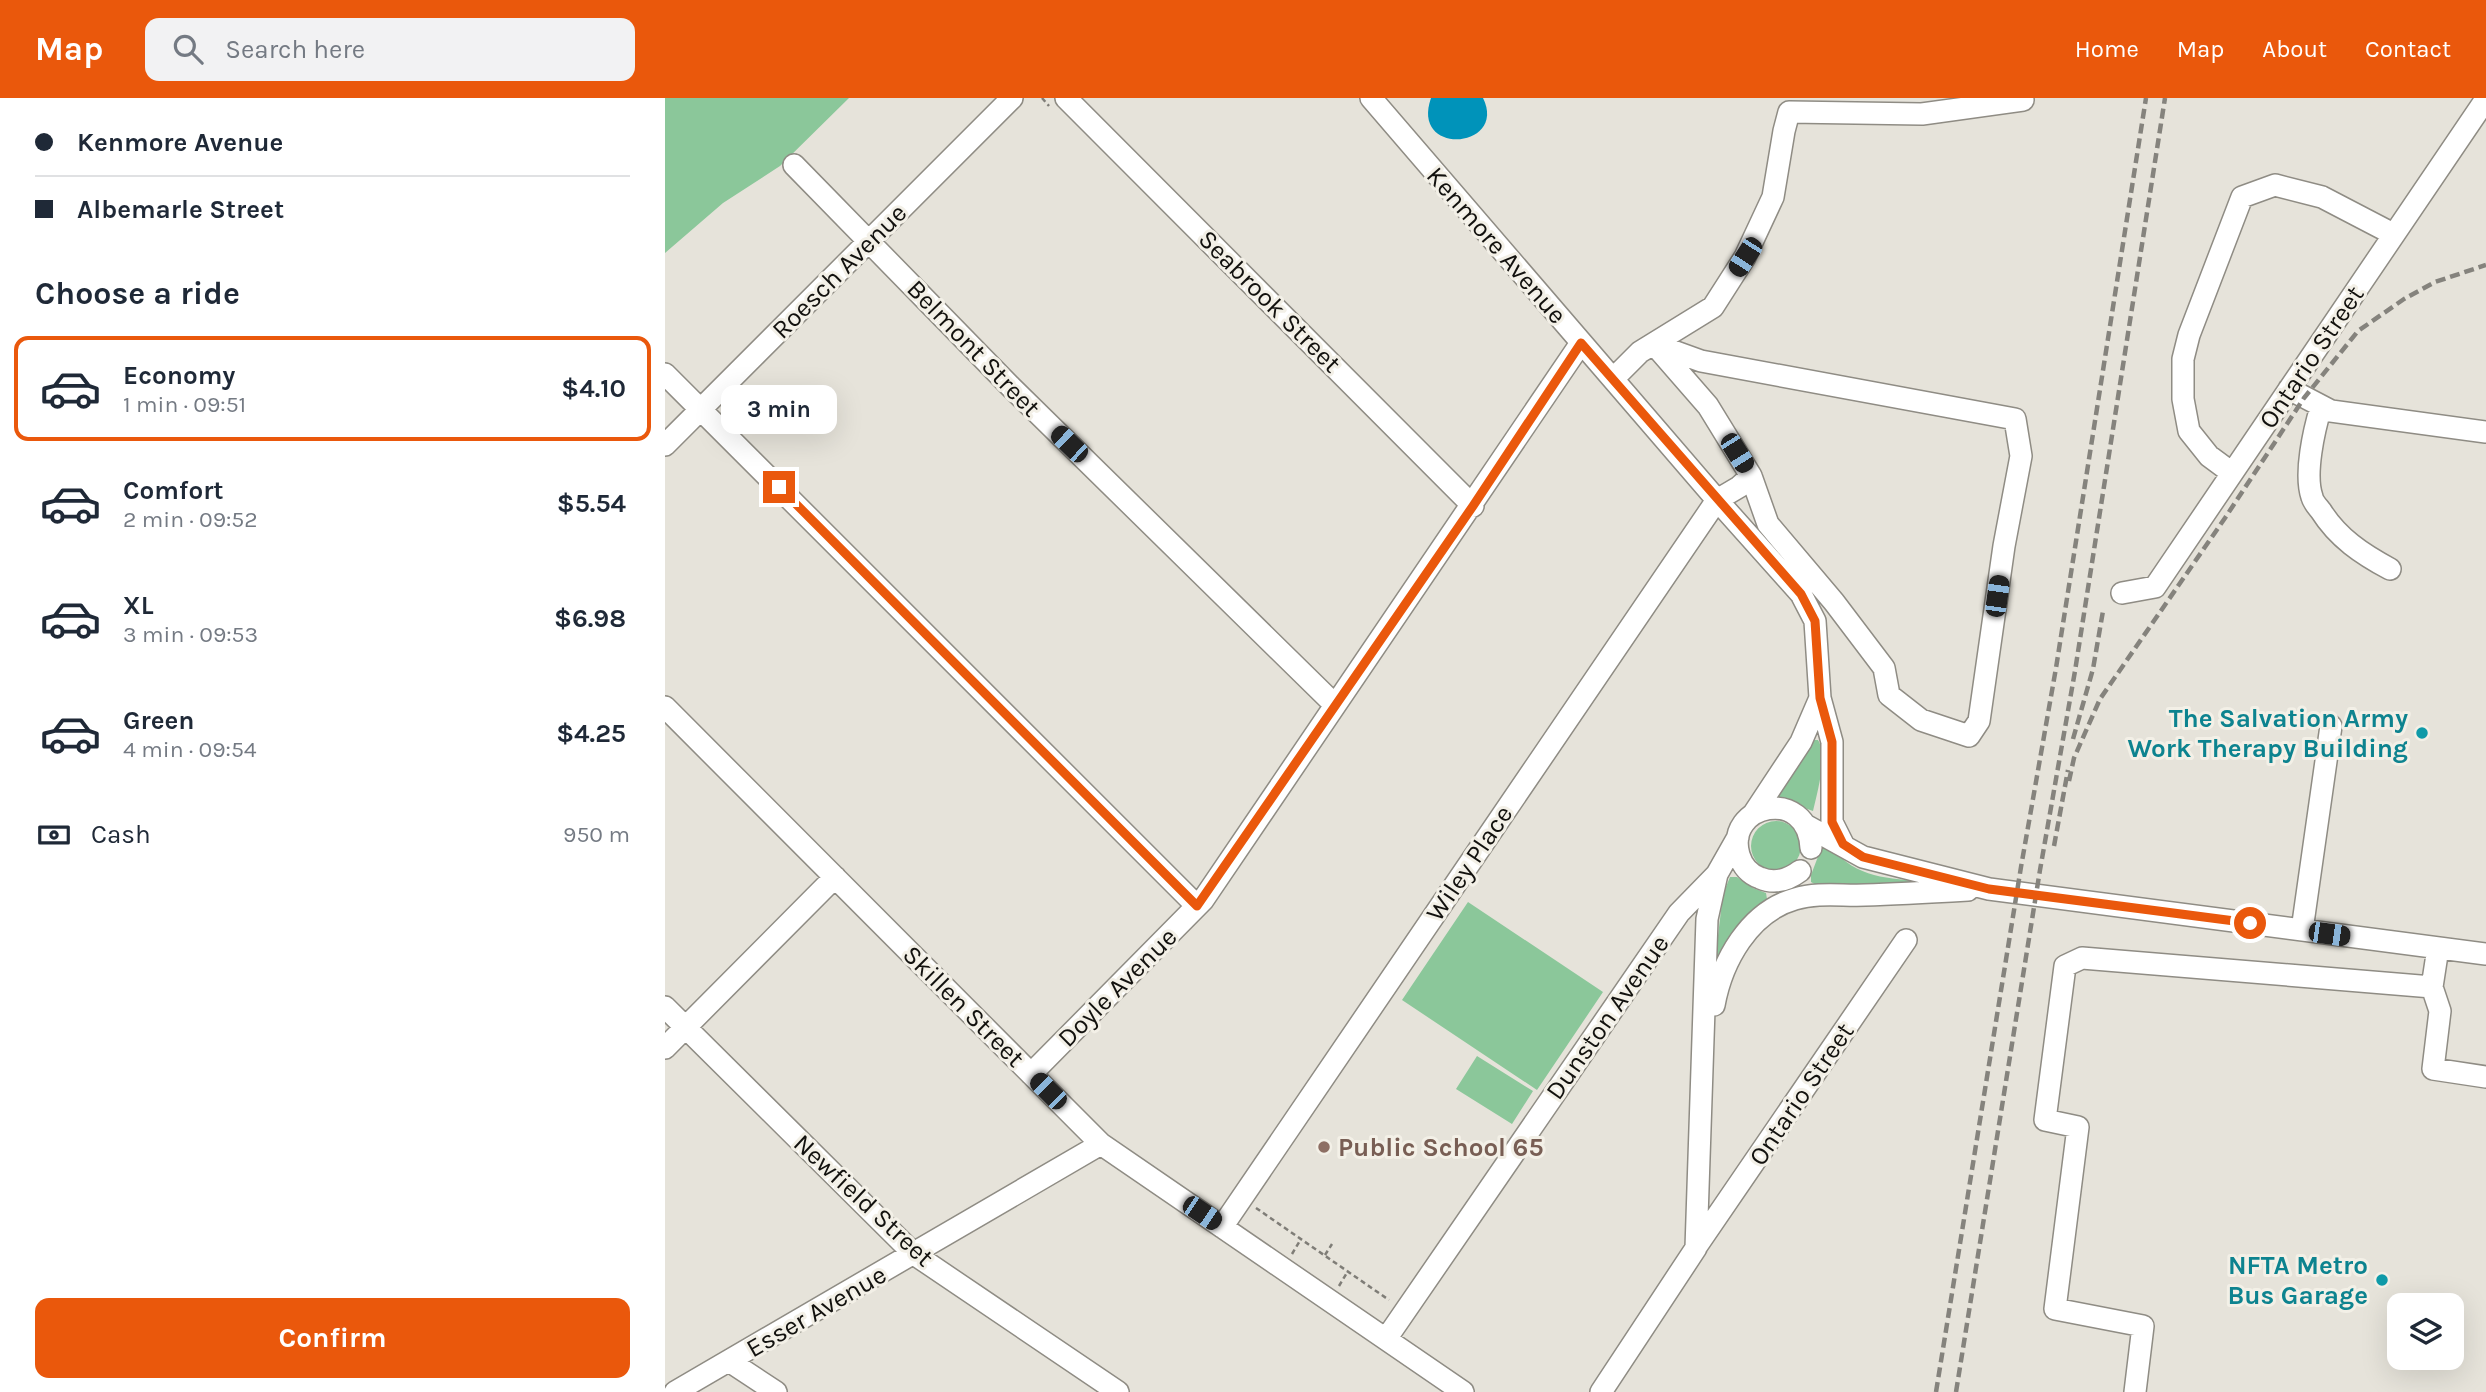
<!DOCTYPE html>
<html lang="en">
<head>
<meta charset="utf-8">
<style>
	body { margin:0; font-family:Karla,sans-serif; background:#f2f2f3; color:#1f2937; height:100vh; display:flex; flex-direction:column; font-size:26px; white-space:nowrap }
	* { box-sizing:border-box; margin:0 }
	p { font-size:23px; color:#747a83 }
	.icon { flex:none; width:38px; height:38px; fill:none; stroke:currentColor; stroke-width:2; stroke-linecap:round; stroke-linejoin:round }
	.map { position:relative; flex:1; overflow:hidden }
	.panel { display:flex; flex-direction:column; background:#fff; width:665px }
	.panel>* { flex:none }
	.guide { display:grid; align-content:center; height:154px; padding:0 35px; background:#fff }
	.controls { position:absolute; left:1722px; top:1195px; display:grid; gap:14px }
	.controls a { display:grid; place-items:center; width:77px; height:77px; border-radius:14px; background:#fff; box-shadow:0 7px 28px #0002; font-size:35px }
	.end { position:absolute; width:32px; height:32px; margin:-16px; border:9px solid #ea580c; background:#fff; box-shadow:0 0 0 4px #fff }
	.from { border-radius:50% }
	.bubble { position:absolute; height:49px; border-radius:14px; background:#fff; box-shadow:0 7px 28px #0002; font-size:23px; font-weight:700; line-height:49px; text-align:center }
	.car { position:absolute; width:21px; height:42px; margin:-21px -10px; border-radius:9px; box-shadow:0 0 5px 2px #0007; background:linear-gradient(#222 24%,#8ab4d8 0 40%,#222 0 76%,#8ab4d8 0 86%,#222 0) }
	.guide b { display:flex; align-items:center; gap:24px; height:66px; font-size:26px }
	.guide b+b { border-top:2px solid #e0e1e3 }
	.guide i { width:18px; height:18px; background:#1f2937 }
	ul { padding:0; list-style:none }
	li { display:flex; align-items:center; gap:21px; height:105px; margin:0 14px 10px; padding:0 21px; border:4px solid transparent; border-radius:14px }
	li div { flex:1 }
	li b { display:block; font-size:26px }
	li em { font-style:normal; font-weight:700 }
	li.active { border-color:#ea580c }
	li>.icon { width:63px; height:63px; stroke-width:1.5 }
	h2 { padding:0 35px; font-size:32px; line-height:84px }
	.pay { display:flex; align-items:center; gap:18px; height:77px; padding:0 35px; font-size:26px }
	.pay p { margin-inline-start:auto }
	.button { display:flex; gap:14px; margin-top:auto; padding:14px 35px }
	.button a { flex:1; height:80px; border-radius:14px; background:#ea580c; color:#fff; font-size:28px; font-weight:700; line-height:80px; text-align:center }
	header { display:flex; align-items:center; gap:42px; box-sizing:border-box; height:98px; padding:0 35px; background:#ea580c; color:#fff }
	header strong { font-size:33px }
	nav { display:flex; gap:38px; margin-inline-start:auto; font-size:24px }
	.search { width:490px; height:63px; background:#f2f2f3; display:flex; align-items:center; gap:18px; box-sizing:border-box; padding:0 24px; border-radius:14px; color:#747a83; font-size:26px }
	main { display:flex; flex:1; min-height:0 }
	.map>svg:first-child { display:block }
	.green { fill:#8bc79a }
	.water { fill:#0093ba }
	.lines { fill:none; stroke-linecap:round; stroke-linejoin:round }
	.minor-casing { stroke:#8f8c84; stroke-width:24 }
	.path { stroke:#7f7d77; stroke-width:2.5; stroke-dasharray:5 3.5; stroke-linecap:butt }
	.minor { stroke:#fff; stroke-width:21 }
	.rail { stroke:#85837d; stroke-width:4.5; stroke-dasharray:10 5; stroke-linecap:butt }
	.route { stroke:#ea580c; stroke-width:9 }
	.culture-dot { fill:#0f9aa8; stroke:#f3f0e7; stroke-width:2.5 }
	.education-dot { fill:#8d6e63; stroke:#f3f0e7; stroke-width:2.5 }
	.labels { text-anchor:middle; stroke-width:6; stroke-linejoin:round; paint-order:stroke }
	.street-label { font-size:26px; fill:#12110e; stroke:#f3f0e7 }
	.culture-label { font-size:26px; font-weight:bold; fill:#0d838f; stroke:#f3f0e7; text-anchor:end }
	.education-label { font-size:26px; font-weight:bold; fill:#785e54; stroke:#f3f0e7; text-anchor:start }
</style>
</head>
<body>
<header>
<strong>Map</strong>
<div class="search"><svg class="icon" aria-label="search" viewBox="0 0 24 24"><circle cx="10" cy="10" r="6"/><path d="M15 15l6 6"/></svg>Search here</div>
<nav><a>Home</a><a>Map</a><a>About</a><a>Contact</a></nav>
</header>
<main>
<section class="panel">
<div class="guide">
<b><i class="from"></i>Kenmore Avenue</b>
<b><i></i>Albemarle Street</b>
</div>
<h2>Choose a ride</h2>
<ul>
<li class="active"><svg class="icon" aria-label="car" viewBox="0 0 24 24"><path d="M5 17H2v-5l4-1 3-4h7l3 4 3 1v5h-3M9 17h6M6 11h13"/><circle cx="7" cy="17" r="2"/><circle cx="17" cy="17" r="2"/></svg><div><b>Economy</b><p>1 min · 09:51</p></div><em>$4.10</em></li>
<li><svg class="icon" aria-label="car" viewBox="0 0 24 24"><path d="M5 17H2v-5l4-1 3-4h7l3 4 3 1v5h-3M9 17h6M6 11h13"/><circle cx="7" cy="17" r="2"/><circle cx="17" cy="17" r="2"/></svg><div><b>Comfort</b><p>2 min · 09:52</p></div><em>$5.54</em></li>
<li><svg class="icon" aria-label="car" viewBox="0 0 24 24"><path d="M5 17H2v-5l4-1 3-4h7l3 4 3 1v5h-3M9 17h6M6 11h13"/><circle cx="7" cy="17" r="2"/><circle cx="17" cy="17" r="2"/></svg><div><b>XL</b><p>3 min · 09:53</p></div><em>$6.98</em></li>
<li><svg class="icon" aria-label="car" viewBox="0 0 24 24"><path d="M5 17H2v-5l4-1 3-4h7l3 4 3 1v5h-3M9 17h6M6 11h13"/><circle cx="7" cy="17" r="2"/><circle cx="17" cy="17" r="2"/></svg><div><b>Green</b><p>4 min · 09:54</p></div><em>$4.25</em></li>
</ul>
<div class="pay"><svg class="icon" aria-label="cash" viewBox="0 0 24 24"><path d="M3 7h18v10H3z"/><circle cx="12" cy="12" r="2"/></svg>Cash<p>950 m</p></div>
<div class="button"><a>Confirm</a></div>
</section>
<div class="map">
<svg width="1821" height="1294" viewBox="0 0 1821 1294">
	<rect width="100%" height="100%" fill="#e6e3da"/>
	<path class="green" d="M 0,0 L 184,0 L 115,68 L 58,105 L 0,155 Z
		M 1148,642 L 1153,642 C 1163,657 1152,696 1148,713 L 1114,701 L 1111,695 Z
		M1086 748a25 25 0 1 1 50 0a25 25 0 1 1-50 0Z
		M 1157,748 L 1166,749 C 1192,781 1223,780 1262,784 L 1153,788 L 1146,784 L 1146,777 Z
		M 1065,779 L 1072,779 L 1088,790 L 1101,795 L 1102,801 L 1087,816 L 1049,871 L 1058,796 Z
		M 803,804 L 938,894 L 872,992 L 737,902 Z
		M 812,958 L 868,993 L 847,1026 L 791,991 Z"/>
	<path class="water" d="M 766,0 L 818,0 C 843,51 745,59 766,0 Z"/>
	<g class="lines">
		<defs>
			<path id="minor" d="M 401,0 L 808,408
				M 706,0 L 1052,402 L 1136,496 L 1150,523 L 1155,600 L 1167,644 L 1167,724 L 1178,746
				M 129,67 L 346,289 L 670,607
				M 0,276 L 532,808
				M 948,281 L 975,254 L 1048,209 L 1080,159 L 1108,99 L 1119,33 L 1124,14 L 1257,16 L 1358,2
				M 1624,291 L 1666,313 L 1821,334
				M 1656,309 C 1649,332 1639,376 1647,399 C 1648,404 1653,409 1656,413 C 1673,440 1697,456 1725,471
				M 0,347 L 347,0
				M 1567,375 L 1544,358 L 1524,333 L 1518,301 L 1518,261 L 1524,237 L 1577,99 L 1610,87 L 1657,99 L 1728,136
				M 1457,495 L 1490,489 L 1821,1
				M 0,609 L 436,1046 L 798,1294
				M 1089,715 L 1136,644 L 1155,600
				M 1142,728 L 1198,759 L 1324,791 L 1821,856
				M 1135,773 C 1123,782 1109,786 1095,780 C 1084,776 1077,767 1074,757 C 1059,706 1143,687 1146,750
				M 1637,832 L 1666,628
				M 1767,889 L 1775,913 L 1768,971 L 1821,979
				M 1049,907 C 1057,863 1084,814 1130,801 C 1153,794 1177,798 1200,797 C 1235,796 1269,794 1303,792
				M 0,909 L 249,1156 L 453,1294
				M 0,950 L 170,779
				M 366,976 L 538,802 L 916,245
				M 557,1129 L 1052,402 L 1074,389 L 1086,378 L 1103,426 L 1169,504 L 1219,570 L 1224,597 L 1256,622 L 1304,638 L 1314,623 L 1339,448 L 1356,358 L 1350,321 L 1036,263 L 989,246 L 1043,308 L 1086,378
				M 1031,1149 L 1241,842
				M 721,1241 L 1014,815 L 1052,776
				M 64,1263 L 111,1294
				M 10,1294 L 436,1046
				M 936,1294 L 1031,1150 L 1042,821 L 1052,776 L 1073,739
				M 1470,1294 L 1478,1228 L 1390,1211 L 1413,1029 L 1380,1022 L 1400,868 L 1417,860 L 1767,889 L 1773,850"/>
		</defs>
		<use href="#minor" class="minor-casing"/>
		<path class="path" d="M 377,0 L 384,8
			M 591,1110 L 724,1202
			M 627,1156 L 636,1141
			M 660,1157 L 667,1146
			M 674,1188 L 683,1173"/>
		<use href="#minor" class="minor"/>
		<path class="rail" d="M 1408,641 L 1428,571 L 1438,513
			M 1404,683 L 1409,660 L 1435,601 L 1560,420 L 1639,300 L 1693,233 L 1739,201 L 1770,184 L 1821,167
			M 1389,748 L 1403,672
			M 1271,1294 L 1356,769 L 1391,570 L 1481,0
			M 1291,1294 L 1375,772 L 1410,573 L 1500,0"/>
	</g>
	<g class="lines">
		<path class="route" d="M 114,389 L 532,808 L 808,408 L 916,245 L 1136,496 L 1150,523 L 1155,600 L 1167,644 L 1167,724 L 1178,746 L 1198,759 L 1324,791 L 1585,825"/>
	</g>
	<g class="culture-dot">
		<circle cx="1757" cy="635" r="7"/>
		<circle cx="1717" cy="1182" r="7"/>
	</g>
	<circle class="education-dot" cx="659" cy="1049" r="7"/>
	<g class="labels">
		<g class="street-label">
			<text transform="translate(832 147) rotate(49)" y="9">Kenmore Avenue</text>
			<text transform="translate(174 173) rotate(-45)" y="9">Roesch Avenue</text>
			<text transform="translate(605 203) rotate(45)" y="9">Seabrook Street</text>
			<text transform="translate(309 250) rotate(46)" y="9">Belmont Street</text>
			<text transform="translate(1646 259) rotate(-56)" y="9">Ontario Street</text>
			<text transform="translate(804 765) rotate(-56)" y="9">Wiley Place</text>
			<text transform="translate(452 889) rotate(-45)" y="9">Doyle Avenue</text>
			<text transform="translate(299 908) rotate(45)" y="9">Skillen Street</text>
			<text transform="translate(942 919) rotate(-55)" y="9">Dunston Avenue</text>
			<text transform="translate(1136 996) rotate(-56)" y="9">Ontario Street</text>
			<text transform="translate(199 1102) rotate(43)" y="9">Newfield Street</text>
			<text transform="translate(151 1213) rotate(-30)" y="9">Esser Avenue</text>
		</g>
		<g class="culture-label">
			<text x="1743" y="629">The Salvation Army<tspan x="1743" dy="30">Work Therapy Building</tspan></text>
			<text x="1703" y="1176">NFTA Metro<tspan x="1703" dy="30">Bus Garage</tspan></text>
		</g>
		<g class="education-label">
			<text x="673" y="1058">Public School 65</text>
		</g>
	</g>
</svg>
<div class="controls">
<a><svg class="icon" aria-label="layers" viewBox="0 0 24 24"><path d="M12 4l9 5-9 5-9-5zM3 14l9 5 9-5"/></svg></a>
</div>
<i class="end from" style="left:1585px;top:825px"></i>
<i class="end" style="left:114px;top:389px"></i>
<div class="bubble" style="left:56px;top:287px;width:116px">3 min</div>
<i class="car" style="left:1080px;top:159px;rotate:213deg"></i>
<i class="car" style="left:404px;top:346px;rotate:314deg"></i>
<i class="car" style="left:1072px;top:355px;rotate:148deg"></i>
<i class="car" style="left:1332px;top:498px;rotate:8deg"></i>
<i class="car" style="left:1664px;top:836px;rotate:98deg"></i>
<i class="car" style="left:383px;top:993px;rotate:315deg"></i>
<i class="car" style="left:537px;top:1115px;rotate:124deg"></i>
</div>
</main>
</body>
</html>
